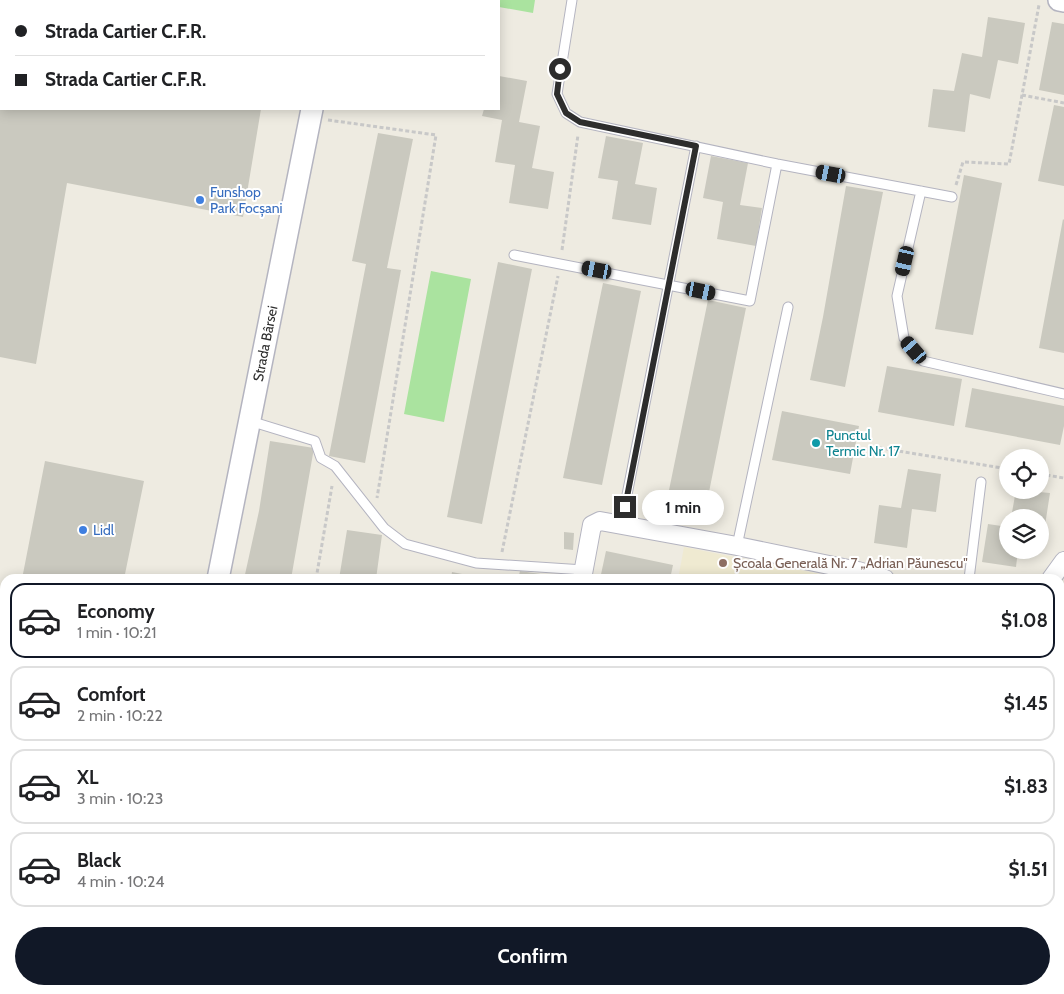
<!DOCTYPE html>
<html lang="en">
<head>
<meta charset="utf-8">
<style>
	body { margin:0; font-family:Cabin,sans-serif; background:#f2f2f2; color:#202124; height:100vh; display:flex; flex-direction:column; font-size:19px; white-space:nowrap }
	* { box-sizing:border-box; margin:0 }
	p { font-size:16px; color:#757577 }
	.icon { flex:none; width:28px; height:28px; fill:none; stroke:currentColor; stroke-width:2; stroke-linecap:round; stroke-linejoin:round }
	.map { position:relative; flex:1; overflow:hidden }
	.drawer { position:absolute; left:0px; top:574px; width:1065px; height:421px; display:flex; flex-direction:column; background:#fff; border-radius:15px 15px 0 0; box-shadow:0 2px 12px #0003 }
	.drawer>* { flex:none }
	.top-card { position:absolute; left:0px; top:0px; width:500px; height:110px; box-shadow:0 2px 12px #0003; display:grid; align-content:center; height:110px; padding:0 15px; background:#fff }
	.fabs { position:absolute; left:999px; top:449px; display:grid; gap:10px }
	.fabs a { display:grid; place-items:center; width:50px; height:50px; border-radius:50%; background:#fff; box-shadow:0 2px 12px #0003; font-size:25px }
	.end { position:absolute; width:22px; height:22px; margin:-11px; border:6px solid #2d2d2d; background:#fff; box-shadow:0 0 0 2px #fff }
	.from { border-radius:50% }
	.bubble { position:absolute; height:35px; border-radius:18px; background:#fff; box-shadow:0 2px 12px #0003; font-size:16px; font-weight:700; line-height:35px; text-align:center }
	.car { position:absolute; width:15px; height:30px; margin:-15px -8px; border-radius:6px; box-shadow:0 0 4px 1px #0007; background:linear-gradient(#222 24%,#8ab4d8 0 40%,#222 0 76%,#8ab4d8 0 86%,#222 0) }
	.top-card b { display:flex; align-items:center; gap:18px; height:48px; font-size:19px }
	.top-card b+b { border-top:1px solid #e0e0e0 }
	.top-card i { width:12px; height:12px; background:#202124 }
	ul { padding:9px 0 0; list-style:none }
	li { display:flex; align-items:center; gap:15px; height:75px; margin:0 10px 8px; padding:0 5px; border:2px solid #e0e0e0; border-radius:15px }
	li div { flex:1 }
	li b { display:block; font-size:19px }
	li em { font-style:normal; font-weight:700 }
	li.current { border-color:#111827 }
	li>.icon { width:45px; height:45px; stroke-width:1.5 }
	.button { display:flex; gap:10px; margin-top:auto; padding:10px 15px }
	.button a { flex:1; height:58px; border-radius:30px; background:#111827; color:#fff; font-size:20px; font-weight:700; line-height:58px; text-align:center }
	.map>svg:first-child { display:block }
	.education { fill:#efead1 }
	.green { fill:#aae39f }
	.building { fill:#cac9bf }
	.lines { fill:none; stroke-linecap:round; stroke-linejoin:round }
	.service-casing { stroke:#b4b4c0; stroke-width:11 }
	.minor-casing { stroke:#b4b4c0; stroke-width:20 }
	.tertiary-casing { stroke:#b4b4c0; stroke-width:24 }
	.path { stroke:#c8c8c8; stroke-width:3; stroke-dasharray:4 2.5; stroke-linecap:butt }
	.service { stroke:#fff; stroke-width:9 }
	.minor { stroke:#fff; stroke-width:18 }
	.tertiary { stroke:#fff; stroke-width:21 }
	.route { stroke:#2d2d2d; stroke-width:6 }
	.shop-dot { fill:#3f7fe0; stroke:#fff; stroke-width:2 }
	.culture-dot { fill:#0f9aa8; stroke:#fff; stroke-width:2 }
	.education-dot { fill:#8d6e63; stroke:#fff; stroke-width:2 }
	.labels { text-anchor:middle; stroke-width:4; stroke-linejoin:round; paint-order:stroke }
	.shop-label { font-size:14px; fill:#366cbe; stroke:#fff; text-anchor:start }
	.street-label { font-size:14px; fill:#2d2d2d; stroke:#fff }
	.culture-label { font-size:14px; fill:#0d838f; stroke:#fff; text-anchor:start }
	.education-label { font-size:14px; fill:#785e54; stroke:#fff; text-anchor:start }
</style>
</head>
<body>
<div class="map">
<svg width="1064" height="994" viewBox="0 0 1064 994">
	<rect width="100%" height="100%" fill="#eeebe1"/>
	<path class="education" d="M 684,547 L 845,579 L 678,579 Z"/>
	<path class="green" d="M 461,0 L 535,0 L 533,13 L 499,7 L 499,1 Z
		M 431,271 L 471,279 L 444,422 L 404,414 Z"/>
	<path class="building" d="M 988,17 L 1025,23 L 1018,64 L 998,60 L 990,99 L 970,94 L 965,132 L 928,127 L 933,89 L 954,91 L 962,53 L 982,57 Z
		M 1052,22 L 1064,24 L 1064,95 L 1039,90 Z
		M 499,76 L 527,81 L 519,122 L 540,126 L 532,168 L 554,172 L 548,209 L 509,203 L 515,165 L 495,162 L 502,120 L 482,116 L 484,109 L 499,109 Z
		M 1054,105 L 1064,107 L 1064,186 L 1038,181 Z
		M 0,109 L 261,109 L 243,217 L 67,183 L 36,364 L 0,357 Z
		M 378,133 L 413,139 L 387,268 L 401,270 L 365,463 L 329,456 L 366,264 L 352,261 Z
		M 606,136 L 643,143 L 635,184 L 657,188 L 651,225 L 612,219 L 618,181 L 598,178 Z
		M 711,156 L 748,163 L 740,205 L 762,208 L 756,246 L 717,239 L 723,202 L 703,198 Z
		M 964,175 L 1002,183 L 973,335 L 935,329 Z
		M 846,186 L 883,192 L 845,387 L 810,380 L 823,317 Z
		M 1063,219 L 1064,220 L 1064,353 L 1039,348 Z
		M 498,262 L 532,269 L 482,524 L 447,517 Z
		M 603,283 L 641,291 L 602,485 L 563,478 Z
		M 708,300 L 746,308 L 707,502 L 668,495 Z
		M 887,366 L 962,379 L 954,426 L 878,412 Z
		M 972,388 L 1064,406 L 1064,426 L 1060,445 L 965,427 Z
		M 782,411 L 859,426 L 850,474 L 772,460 Z
		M 270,441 L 314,448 L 291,579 L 244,579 L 259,511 Z
		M 45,461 L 144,481 L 124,579 L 22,579 Z
		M 908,469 L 941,474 L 936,512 L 912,509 L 907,548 L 874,543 L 879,505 L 901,508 Z
		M 1016,490 L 1050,493 L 1044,532 L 1040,531 L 1040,518 L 1011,518 Z
		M 988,524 L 1008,527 L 1008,550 L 1018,550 L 1016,567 L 982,562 Z
		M 347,530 L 382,535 L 376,579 L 339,579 Z
		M 564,532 L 574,533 L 573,550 L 564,549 Z
		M 606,551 L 673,565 L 670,579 L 600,579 Z
		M 520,571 L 554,576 L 553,579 L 518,579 Z
		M 452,572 L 472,576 L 471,579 L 451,579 Z
		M 228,990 L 265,990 L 264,994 L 227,994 Z
		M 404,990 L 468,990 L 468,994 L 403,994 Z"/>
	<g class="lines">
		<defs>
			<path id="service" d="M 37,0 L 43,1
				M 572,0 L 557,94 L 566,113 L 580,122 L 777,164 L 952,197
				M 14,1 L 14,0
				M 921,191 L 897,296 L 904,338 L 923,361 L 1064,394
				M 514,255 L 750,301 L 777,164
				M 250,421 L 315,441 L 321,458 L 335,466 L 384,528 L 405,544 L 476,563 L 584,570
				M 621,525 L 696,146
				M 737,546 L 788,307
				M 969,579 L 981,482
				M 0,734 L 5,736"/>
			<path id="minor" d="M 582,579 L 592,525 L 600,521 L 737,546 L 858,571 L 885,579
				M 1051,579 L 1064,561
				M 1060,792 L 1064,791
				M 560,990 L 566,991 L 568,994
				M 960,990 L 961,994
				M 319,994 L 320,990
				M 664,994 L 665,990
				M 829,994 L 830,990"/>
			<g id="tertiary">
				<path d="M 1059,0 L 1064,1"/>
				<path d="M 332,1 L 332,0"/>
				<path id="s1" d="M 218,579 L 312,109"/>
				<path d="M 138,994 L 139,990"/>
			</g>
		</defs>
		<use href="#service" class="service-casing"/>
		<use href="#minor" class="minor-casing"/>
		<use href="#tertiary" class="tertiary-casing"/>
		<path class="path" d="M 1022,95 L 1064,103
			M 328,120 L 436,135 L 377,498
			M 956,185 L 963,162 L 1009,164 L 1039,5
			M 562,250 L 578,135
			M 880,448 L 1008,469
			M 1040,474 L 1064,478
			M 502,552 L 558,276
			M 316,579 L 332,486
			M 602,993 L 603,990
			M 400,994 L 401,990"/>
		<use href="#service" class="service"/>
		<use href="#minor" class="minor"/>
		<use href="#tertiary" class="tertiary"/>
	</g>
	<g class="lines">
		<path class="route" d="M 560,69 L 557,94 L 566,113 L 580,122 L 696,146 L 625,507"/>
	</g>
	<g class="shop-dot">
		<circle cx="200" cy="200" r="5"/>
		<circle cx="83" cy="530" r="5"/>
	</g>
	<circle class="culture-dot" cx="816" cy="443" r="5"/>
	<circle class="education-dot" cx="723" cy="563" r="5"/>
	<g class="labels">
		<g class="shop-label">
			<text x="210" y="197">Funshop<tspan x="210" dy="16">Park Focșani</tspan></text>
			<text x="93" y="535">Lidl</text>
		</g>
		<g class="street-label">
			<text dy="5" stroke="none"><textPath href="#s1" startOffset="240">Strada Bârsei</textPath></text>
		</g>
		<g class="culture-label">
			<text x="826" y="440">Punctul<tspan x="826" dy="16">Termic Nr. 17</tspan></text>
		</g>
		<g class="education-label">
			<text x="733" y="568">Școala Generală Nr. 7 „Adrian Păunescu"</text>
		</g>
	</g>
</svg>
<div class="fabs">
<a><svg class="icon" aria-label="locate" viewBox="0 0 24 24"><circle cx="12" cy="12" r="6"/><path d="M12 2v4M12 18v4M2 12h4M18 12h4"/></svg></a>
<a><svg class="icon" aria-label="layers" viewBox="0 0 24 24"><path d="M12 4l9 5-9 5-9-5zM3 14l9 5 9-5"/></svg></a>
</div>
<i class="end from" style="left:560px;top:69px"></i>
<i class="end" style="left:625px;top:507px"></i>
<div class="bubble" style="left:642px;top:490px;width:82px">1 min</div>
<i class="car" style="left:831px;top:174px;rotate:281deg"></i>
<i class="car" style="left:905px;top:261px;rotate:193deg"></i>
<i class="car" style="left:597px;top:270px;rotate:281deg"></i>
<i class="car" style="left:701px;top:291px;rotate:102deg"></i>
<i class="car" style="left:914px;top:350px;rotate:319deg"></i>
<div class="top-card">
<b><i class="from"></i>Strada Cartier C.F.R.</b>
<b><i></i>Strada Cartier C.F.R.</b>
</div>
<section class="drawer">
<ul>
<li class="current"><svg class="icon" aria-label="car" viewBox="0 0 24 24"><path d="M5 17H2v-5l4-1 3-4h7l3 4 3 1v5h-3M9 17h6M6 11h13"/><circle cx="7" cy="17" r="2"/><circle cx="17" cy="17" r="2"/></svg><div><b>Economy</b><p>1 min · 10:21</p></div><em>$1.08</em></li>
<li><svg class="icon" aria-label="car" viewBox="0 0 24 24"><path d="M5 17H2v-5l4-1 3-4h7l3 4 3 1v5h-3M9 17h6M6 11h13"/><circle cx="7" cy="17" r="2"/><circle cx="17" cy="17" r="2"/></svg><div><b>Comfort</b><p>2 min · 10:22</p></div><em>$1.45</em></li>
<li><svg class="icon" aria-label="car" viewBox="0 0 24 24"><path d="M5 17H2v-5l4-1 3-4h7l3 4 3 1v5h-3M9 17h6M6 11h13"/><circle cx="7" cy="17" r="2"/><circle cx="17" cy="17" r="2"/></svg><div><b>XL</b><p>3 min · 10:23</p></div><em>$1.83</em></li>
<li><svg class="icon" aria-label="car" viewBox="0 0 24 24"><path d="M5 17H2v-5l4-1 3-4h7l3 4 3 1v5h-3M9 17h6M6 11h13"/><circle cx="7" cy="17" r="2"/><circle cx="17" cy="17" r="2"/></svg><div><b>Black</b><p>4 min · 10:24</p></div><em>$1.51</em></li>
</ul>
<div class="button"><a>Confirm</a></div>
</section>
</div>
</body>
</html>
